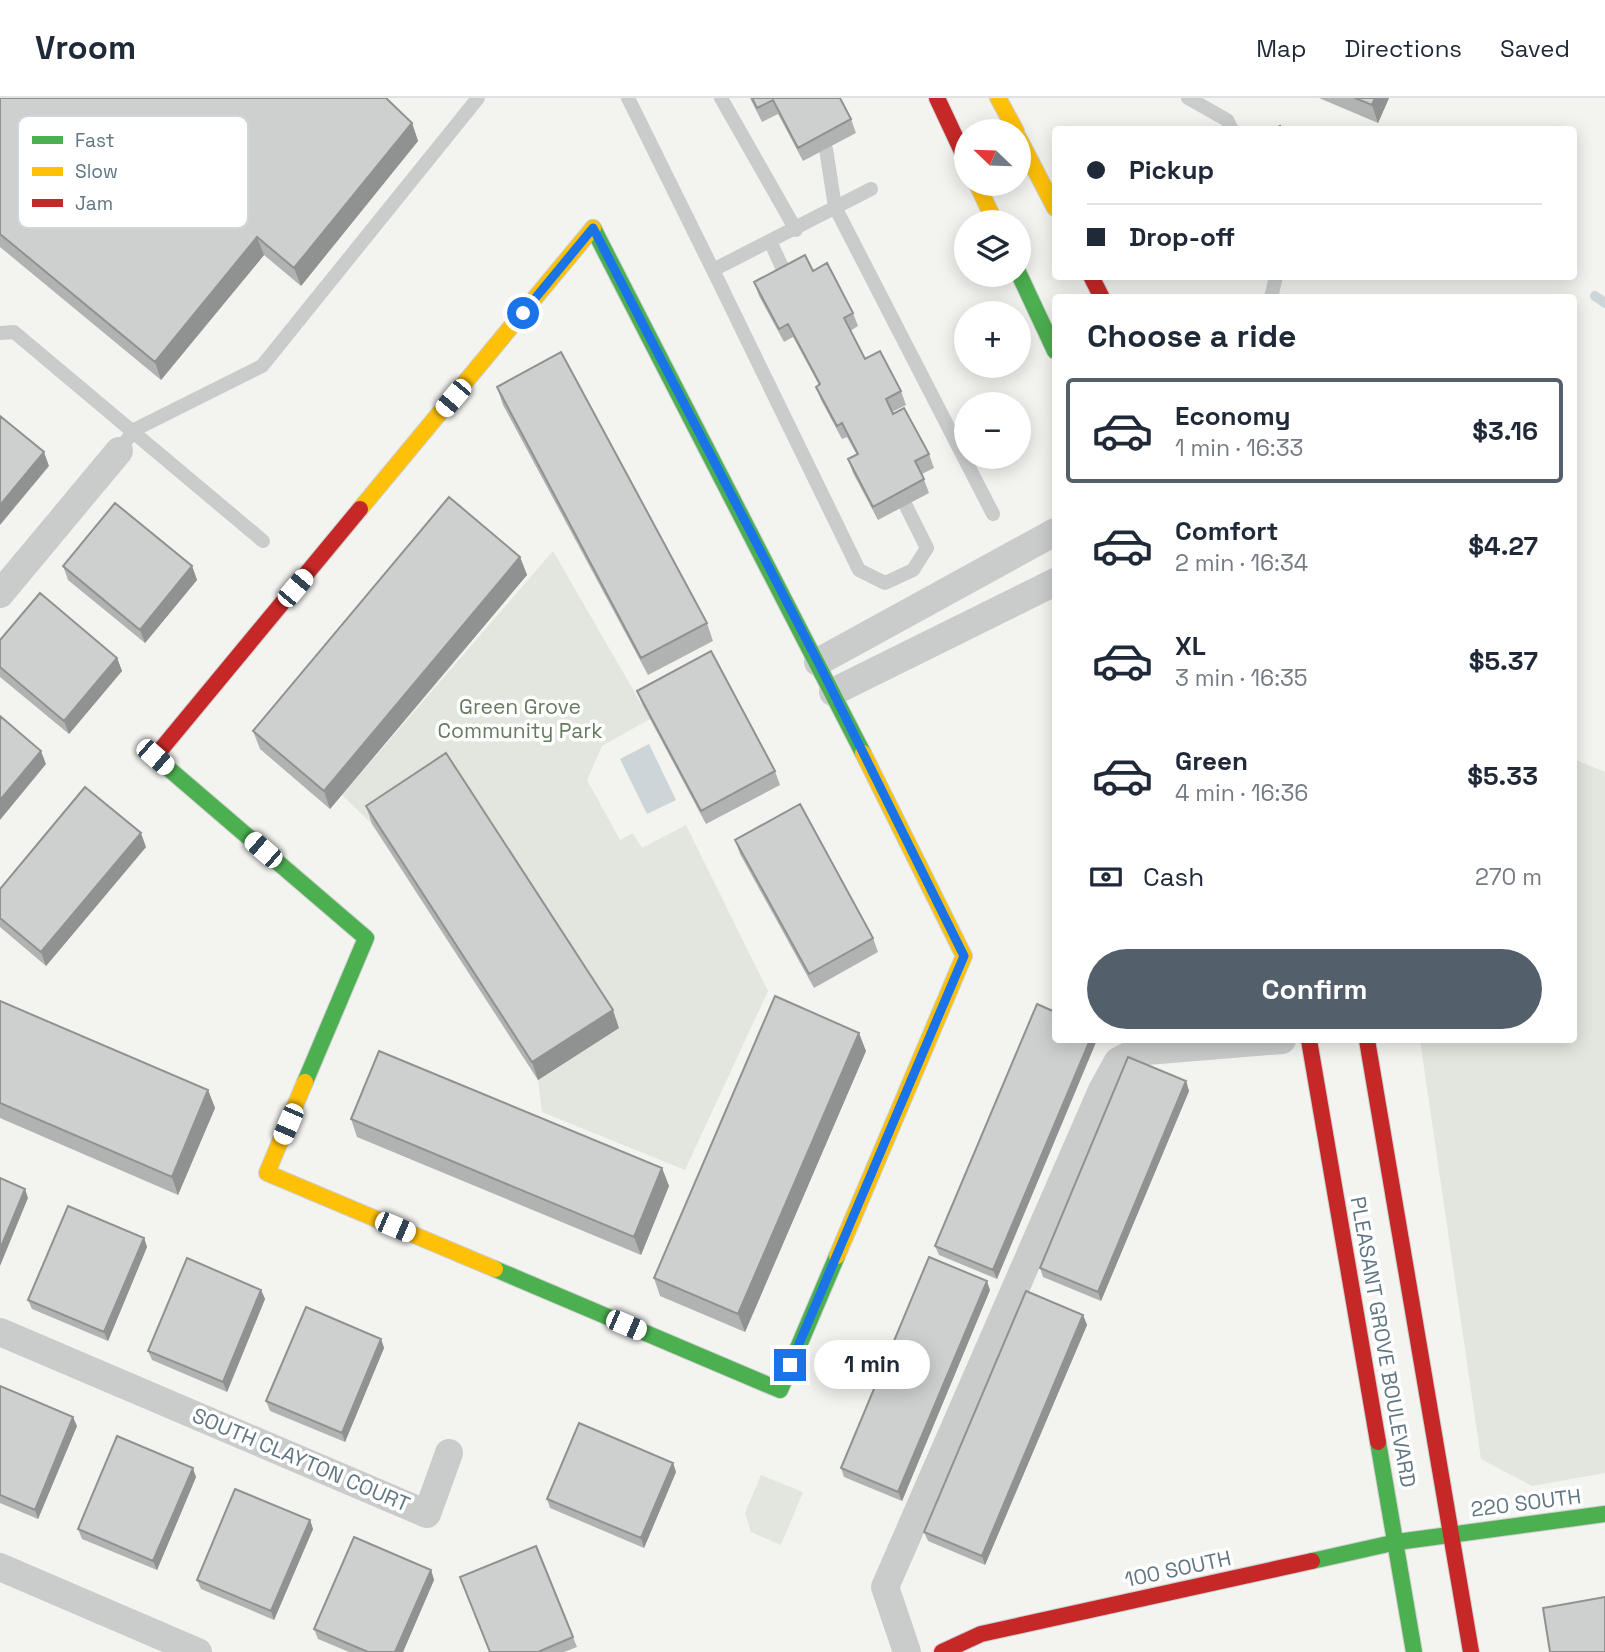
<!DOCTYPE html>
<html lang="en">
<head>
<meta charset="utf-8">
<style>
	body { margin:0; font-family:"Space Grotesk",sans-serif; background:#f2f2f3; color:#1f2937; height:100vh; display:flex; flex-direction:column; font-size:26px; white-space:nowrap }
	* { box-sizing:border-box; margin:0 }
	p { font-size:23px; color:#747a83 }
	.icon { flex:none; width:38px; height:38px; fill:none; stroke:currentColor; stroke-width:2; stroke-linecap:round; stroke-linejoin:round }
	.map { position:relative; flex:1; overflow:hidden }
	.sheet { position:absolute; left:1052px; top:196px; width:525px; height:749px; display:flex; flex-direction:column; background:#fff; border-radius:7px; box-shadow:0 4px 18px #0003 }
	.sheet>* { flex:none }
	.banner { position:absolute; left:1052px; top:28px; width:525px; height:154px; border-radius:7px; box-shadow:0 4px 18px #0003; display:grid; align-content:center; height:154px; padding:0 35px; background:#fff }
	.needle { width:46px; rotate:293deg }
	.buttons { position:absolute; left:954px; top:21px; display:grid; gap:14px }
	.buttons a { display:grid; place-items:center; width:77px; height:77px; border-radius:50%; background:#fff; box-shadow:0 4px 18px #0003; font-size:35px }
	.end { position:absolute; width:32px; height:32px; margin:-16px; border:9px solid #1a73e8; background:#fff; box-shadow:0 0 0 4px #fff }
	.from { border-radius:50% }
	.bubble { position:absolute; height:49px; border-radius:24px; background:#fff; box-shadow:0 4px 18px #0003; font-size:23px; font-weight:700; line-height:49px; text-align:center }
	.car { position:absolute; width:21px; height:42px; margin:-21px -10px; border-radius:9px; box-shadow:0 0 5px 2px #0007; background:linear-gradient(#fff 24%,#345 0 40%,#fff 0 76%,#345 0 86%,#fff 0) }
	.banner b { display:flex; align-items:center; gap:24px; height:66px; font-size:26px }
	.banner b+b { border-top:2px solid #e0e1e3 }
	.banner i { width:18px; height:18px; background:#1f2937 }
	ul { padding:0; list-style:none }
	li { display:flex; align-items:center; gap:21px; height:105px; margin:0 14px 10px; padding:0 21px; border:4px solid transparent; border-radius:7px }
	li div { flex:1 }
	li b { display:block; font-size:26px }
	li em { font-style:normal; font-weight:700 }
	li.on { border-color:#535f6a }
	li>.icon { width:63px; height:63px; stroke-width:1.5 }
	h2 { padding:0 35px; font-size:32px; line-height:84px }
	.pay { display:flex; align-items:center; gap:18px; height:77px; padding:0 35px; font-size:26px }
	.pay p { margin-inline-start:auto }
	.cta { display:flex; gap:14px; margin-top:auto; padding:14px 35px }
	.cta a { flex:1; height:80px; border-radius:42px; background:#535f6a; color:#fff; font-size:28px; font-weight:700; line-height:80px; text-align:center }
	header { display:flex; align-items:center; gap:42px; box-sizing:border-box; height:98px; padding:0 35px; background:#fff; border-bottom:2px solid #e0e1e3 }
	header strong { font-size:33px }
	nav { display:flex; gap:38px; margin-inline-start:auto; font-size:24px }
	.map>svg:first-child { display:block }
	.green { fill:#e2e6de }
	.water { fill:#ccd6d8 }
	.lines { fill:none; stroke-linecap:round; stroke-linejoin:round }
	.stream { stroke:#ccd6d8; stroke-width:10 }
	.fast-casing { stroke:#ced0d0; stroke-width:18 }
	.slow-casing { stroke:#ced0d0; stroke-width:18 }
	.jam-casing { stroke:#ced0d0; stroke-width:18 }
	.lane { stroke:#cacccc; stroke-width:14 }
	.street { stroke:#cacccc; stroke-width:28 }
	.fast { stroke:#4caf50; stroke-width:16 }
	.slow { stroke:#ffc107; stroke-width:16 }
	.jam { stroke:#c62828; stroke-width:16 }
	.wall { fill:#b1b3b2 }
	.shaded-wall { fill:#909291 }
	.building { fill:#ced0cf; stroke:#909291; stroke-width:2 }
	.route { stroke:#1a73e8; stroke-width:9 }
	.labels { text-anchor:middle; stroke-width:7; stroke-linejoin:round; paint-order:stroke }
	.park-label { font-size:21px; fill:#677a60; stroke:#fff }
	.street-label { font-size:21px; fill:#607683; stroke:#fff }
	.key { fill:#fff; stroke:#cfd6da; stroke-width:2 }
	.key-label { font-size:19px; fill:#607683 }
</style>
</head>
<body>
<header>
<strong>Vroom</strong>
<nav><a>Map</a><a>Directions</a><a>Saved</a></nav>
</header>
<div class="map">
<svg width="1605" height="1554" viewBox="0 0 1605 1554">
	<rect width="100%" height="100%" fill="#f3f3f0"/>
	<path class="green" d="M 553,453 L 650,621 L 602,648 L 587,682 L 620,742 L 633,735 L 642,750 L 686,727 L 768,893 L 685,1072 L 542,1014 L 538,982 L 619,930 L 372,726 L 342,697 Z
		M 1573,661 L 1605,674 L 1605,1375 L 1532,1388 L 1481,1361 L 1420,942 L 1573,942 Z
		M 761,1377 L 803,1394 L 781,1447 L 751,1434 L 745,1415 Z"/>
	<path class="water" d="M 649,646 L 676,702 L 647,716 L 620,661 Z"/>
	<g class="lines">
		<path class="stream" d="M 1595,198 L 1605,205"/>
		<defs>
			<path id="fast" d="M 593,130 L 863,655
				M 1018,174 L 1055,253
				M 158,655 L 155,659 L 366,840 L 305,984
				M 495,1171 L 780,1292 L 837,1158
				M 1378,1344 L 1414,1554
				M 1312,1463 L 1397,1444 L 1605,1416"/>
			<path id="slow" d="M 998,0 L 1016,33
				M 1018,39 L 1055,110
				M 977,86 L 995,124
				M 360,411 L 593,130
				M 305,984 L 267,1075 L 495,1171
				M 837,1158 L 964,858 L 863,655"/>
			<path id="jam" d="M 937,0 L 966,62
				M 1091,178 L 1102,200
				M 158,655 L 360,411
				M 1309,942 L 1378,1344
				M 1367,942 L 1471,1554
				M 942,1554 L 981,1536 L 1312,1463"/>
		</defs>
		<use href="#fast" class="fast-casing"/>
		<use href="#slow" class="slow-casing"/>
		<use href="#jam" class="jam-casing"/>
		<path class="lane" d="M 628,0 L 713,172 L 871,91
			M 721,0 L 796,132
			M 1188,0 L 1227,22 L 1232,32
			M 826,51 L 835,109 L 993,416
			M 770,143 L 788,182
			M 713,172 L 859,472 L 885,485 L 913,472 L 927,450 L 906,408
			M 1271,200 L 1276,178
			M 0,235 L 14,234 L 263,443
			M 119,353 L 134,332 L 262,268 L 478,0"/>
		<path class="street" d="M 0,496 L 119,353
			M 818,564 L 1055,434
			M 833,594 L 1055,484
			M 0,1234 L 427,1416 L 449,1355
			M 0,1469 L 198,1554
			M 907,1554 L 885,1489 L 1102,992 L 1118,963 L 1135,954 L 1282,942"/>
		<use href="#fast" class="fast"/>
		<use href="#slow" class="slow"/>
		<use href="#jam" class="jam"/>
	</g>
	<path class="wall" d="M 0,0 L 412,25 L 418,43 L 301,188 L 264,157 L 161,282 L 0,149 Z
		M 750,0 L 840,0 L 851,21 L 856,35 L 803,63 L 778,16 L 762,24 Z
		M 1319,0 L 1389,0 L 1378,25 Z
		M 813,173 L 853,215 L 858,228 L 850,233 L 865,261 L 901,293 L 906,307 L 892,314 L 929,356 L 934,370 L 922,376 L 929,395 L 878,422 L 853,375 L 848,361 L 857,357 L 847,339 L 842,341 L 821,302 L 816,289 L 819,287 L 793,239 L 784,244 L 759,198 L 754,184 Z
		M 497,289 L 707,525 L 713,543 L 648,577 L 503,307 Z
		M 520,459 L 527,477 L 330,711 L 260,651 L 253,633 Z
		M 63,468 L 192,468 L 197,482 L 145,545 L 68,482 Z
		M 0,542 L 117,560 L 122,573 L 69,636 L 0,579 Z
		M 637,593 L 775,673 L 780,687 L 706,726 L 642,606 Z
		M 366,708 L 619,930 L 538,982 L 372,726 Z
		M 735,742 L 873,840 L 878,854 L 814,890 L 740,756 Z
		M 146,749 L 46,868 L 0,829 L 0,791 Z
		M 0,903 L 208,992 L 215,1010 L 178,1097 L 0,1020 Z
		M 1055,914 L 997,1181 L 939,1157 L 935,1148 Z
		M 866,953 L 745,1234 L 660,1198 L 654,1180 Z
		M 1186,983 L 1189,993 L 1101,1203 L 1043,1179 L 1040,1170 Z
		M 351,1021 L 662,1070 L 669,1088 L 641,1157 L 357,1039 Z
		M 144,1140 L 147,1149 L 108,1243 L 32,1211 L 28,1202 Z
		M 261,1192 L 265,1201 L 227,1294 L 152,1262 L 148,1253 Z
		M 990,1192 L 902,1403 L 844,1379 L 841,1370 Z
		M 1083,1217 L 1087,1227 L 985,1467 L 928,1443 L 924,1434 Z
		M 381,1241 L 384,1250 L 345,1344 L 270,1313 L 266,1303 Z
		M 0,1288 L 77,1328 L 38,1421 L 0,1405 Z
		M 673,1365 L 676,1374 L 644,1450 L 550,1410 L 547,1401 Z
		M 196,1379 L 157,1472 L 82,1441 L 78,1431 Z
		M 310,1422 L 313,1431 L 274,1522 L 201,1491 L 197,1482 Z
		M 431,1472 L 434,1482 L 403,1554 L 349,1554 L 318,1541 L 314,1531 Z
		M 573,1539 L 577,1549 L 564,1554 L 489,1554 Z"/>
	<path class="shaded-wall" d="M 1375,0 L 1389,0 L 1378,25 L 1372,7 Z
		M 412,25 L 418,43 L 301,188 L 294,170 Z
		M 257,139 L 264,157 L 161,282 L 155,264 Z
		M 44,354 L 49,368 L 0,427 L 0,407 Z
		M 520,459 L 527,477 L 330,711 L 324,693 Z
		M 192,468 L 197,482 L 145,545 L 140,532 Z
		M 117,560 L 122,573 L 69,636 L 64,623 Z
		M 41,653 L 46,666 L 0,722 L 0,702 Z
		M 141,735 L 146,749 L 46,868 L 41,854 Z
		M 613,912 L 619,930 L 538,982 L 532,964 Z
		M 859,935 L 866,953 L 745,1234 L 738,1216 Z
		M 1090,942 L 1097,942 L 997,1181 L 993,1172 Z
		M 1186,983 L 1189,993 L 1101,1203 L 1098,1194 Z
		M 208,992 L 215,1010 L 178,1097 L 172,1079 Z
		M 662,1070 L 669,1088 L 641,1157 L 634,1139 Z
		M 25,1091 L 28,1100 L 0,1168 L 0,1151 Z
		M 144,1140 L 147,1149 L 108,1243 L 104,1234 Z
		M 987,1183 L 990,1192 L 902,1403 L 898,1394 Z
		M 261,1192 L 265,1201 L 227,1294 L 223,1284 Z
		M 1083,1217 L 1087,1227 L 985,1467 L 982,1458 Z
		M 381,1241 L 384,1250 L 345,1344 L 342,1335 Z
		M 73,1319 L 77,1328 L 38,1421 L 35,1412 Z
		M 673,1365 L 676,1374 L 644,1450 L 641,1440 Z
		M 193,1370 L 196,1379 L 157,1472 L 153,1463 Z
		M 310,1422 L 313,1431 L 274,1522 L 271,1513 Z
		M 431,1472 L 434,1482 L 403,1554 L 395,1554 Z"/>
	<path class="building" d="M 0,0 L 386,0 L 412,25 L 294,170 L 257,139 L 155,264 L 0,136 Z
		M 752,0 L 840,0 L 851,21 L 798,50 L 773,2 L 757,10 Z
		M 1355,0 L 1375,0 L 1372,7 Z
		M 1280,28 L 1282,32 L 1273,32 Z
		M 805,157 L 813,173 L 827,165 L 853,215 L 844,220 L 865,261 L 880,253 L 901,293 L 886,301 L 893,316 L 904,310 L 929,356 L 915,363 L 924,381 L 873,409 L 848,361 L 858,356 L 842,325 L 837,328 L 816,289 L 820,286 L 788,226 L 779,231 L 754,184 Z
		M 561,254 L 707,525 L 641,560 L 497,289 Z
		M 0,318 L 44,354 L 0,407 Z
		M 449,399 L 520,459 L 324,693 L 253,633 Z
		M 115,405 L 192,468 L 140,532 L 63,468 Z
		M 40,495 L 117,560 L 64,623 L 0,569 L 0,542 Z
		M 711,553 L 775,673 L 701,713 L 637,593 Z
		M 0,618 L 41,653 L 0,702 Z
		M 446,655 L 613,912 L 532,964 L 366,708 Z
		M 85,689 L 141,735 L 41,854 L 0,820 L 0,791 Z
		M 800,706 L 873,840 L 809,876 L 735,742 Z
		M 775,898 L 859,935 L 738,1216 L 654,1180 Z
		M 0,903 L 208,992 L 172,1079 L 0,1005 Z
		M 1037,906 L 1055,914 L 1055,942 L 1090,942 L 993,1172 L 935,1148 Z
		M 379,953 L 662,1070 L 634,1139 L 351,1021 Z
		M 1128,959 L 1186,983 L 1098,1194 L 1040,1170 Z
		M 0,1080 L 25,1091 L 0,1151 Z
		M 68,1108 L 144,1140 L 104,1234 L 28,1202 Z
		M 929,1159 L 987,1183 L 898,1394 L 841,1370 Z
		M 187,1160 L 261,1192 L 223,1284 L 148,1253 Z
		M 1026,1193 L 1083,1217 L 982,1458 L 924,1434 Z
		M 306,1209 L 381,1241 L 342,1335 L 266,1303 Z
		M 0,1288 L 73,1319 L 35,1412 L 0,1397 Z
		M 579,1325 L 673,1365 L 641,1440 L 547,1401 Z
		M 117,1338 L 193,1370 L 153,1463 L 78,1431 Z
		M 235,1391 L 310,1422 L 271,1513 L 197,1482 Z
		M 354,1439 L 431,1472 L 395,1554 L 368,1554 L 314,1531 Z
		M 536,1448 L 573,1539 L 538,1554 L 490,1554 L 460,1479 Z
		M 1605,1499 L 1605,1554 L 1550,1554 L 1543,1510 Z"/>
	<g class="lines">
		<path class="route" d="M 523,215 L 593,130 L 818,564 L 964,858 L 790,1267"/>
	</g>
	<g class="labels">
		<g class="park-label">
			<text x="520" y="616">Green Grove<tspan x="520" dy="24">Community Park</tspan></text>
		</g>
		<g class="street-label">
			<text transform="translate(1383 1244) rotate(80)" y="7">PLEASANT GROVE BOULEVARD</text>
			<text transform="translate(301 1362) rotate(23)" y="7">SOUTH CLAYTON COURT</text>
			<text transform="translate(1526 1405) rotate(-7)" y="7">220 SOUTH</text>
			<text transform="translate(1178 1471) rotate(-12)" y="7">100 SOUTH</text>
		</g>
	</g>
	<rect x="18" y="18" width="230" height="112" rx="10" class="key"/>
	<rect x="32" y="38" width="31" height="8" fill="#4caf50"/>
	<rect x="32" y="69" width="31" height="9" fill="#ffc107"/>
	<rect x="32" y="101" width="31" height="8" fill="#c62828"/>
	<g class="key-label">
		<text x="75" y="49">Fast</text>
		<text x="75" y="80">Slow</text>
		<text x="75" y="112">Jam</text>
	</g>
</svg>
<div class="buttons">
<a><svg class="needle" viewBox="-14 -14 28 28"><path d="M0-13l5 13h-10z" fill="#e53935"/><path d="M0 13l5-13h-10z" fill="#747a83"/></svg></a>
<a><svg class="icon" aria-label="layers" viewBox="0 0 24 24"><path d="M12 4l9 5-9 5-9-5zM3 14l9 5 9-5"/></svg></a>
<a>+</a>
<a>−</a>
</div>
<i class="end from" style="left:523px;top:215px"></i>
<i class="end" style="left:790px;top:1267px"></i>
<div class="bubble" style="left:814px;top:1242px;width:116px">1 min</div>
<i class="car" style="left:453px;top:300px;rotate:220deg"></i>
<i class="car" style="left:295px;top:490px;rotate:40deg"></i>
<i class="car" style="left:155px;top:659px;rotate:131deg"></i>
<i class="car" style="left:263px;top:752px;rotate:311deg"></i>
<i class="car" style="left:288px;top:1026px;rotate:203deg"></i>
<i class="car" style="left:395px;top:1129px;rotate:113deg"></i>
<i class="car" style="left:626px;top:1227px;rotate:113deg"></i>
<div class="banner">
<b><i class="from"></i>Pickup</b>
<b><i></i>Drop-off</b>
</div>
<section class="sheet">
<h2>Choose a ride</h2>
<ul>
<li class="on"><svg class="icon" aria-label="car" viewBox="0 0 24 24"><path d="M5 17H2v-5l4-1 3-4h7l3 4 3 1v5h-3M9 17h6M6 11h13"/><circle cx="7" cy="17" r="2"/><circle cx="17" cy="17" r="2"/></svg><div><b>Economy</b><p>1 min · 16:33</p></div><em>$3.16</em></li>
<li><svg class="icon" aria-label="car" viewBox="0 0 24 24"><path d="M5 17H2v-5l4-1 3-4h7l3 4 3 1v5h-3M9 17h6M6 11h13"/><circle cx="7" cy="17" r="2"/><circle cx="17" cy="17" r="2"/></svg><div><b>Comfort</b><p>2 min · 16:34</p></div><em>$4.27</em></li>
<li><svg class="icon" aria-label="car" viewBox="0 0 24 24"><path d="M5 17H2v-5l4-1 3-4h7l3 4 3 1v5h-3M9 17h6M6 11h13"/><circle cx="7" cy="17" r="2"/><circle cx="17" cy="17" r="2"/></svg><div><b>XL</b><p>3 min · 16:35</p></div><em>$5.37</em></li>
<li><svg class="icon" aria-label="car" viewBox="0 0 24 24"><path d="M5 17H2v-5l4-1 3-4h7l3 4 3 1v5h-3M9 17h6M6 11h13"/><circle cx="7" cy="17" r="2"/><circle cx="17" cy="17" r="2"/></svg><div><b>Green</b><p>4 min · 16:36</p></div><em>$5.33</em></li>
</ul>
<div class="pay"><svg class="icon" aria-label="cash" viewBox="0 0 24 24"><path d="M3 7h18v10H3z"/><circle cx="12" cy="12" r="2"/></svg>Cash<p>270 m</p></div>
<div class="cta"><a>Confirm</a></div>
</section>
</div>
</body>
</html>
